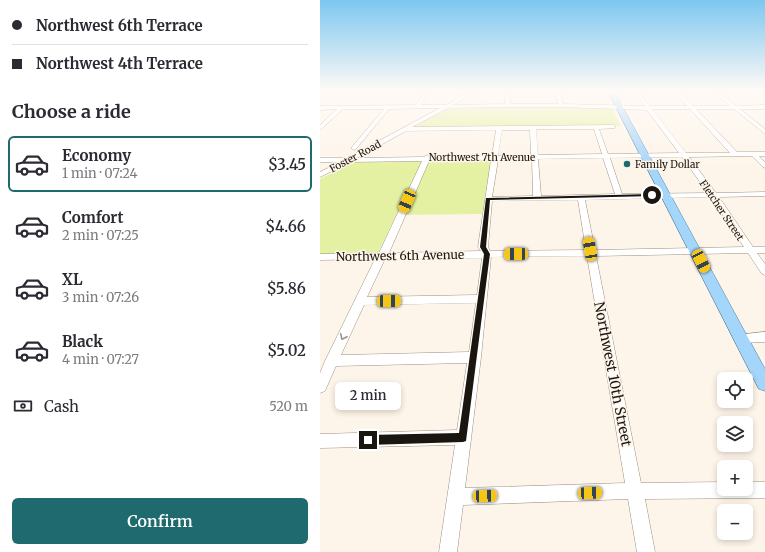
<!DOCTYPE html>
<html lang="en">
<head>
<meta charset="utf-8">
<style>
	body { margin:0; font-family:Merriweather,serif; background:#f2f2f3; color:#2b2b33; height:100vh; display:flex; flex-direction:column; font-size:15px; white-space:nowrap }
	* { box-sizing:border-box; margin:0 }
	p { font-size:13px; color:#7c7c81 }
	.icon { flex:none; width:22px; height:22px; fill:none; stroke:currentColor; stroke-width:2; stroke-linecap:round; stroke-linejoin:round }
	.map { position:relative; flex:1; overflow:hidden }
	.drawer { display:flex; flex-direction:column; background:#fff; width:320px }
	.drawer>* { flex:none }
	.banner { display:grid; align-content:center; height:88px; padding:0 12px; background:#fff }
	.tools { position:absolute; left:397px; top:372px; display:grid; gap:8px }
	.tools a { display:grid; place-items:center; width:36px; height:36px; border-radius:6px; background:#fff; box-shadow:0 2px 6px #0003; font-size:20px }
	.end { position:absolute; width:18px; height:18px; margin:-9px; border:5px solid #1a150f; background:#fff; box-shadow:0 0 0 2px #fff }
	.from { border-radius:50% }
	.bubble { position:absolute; height:28px; border-radius:6px; background:#fff; box-shadow:0 2px 6px #0003; font-size:13px; font-weight:600; line-height:28px; text-align:center }
	.car { position:absolute; width:12px; height:24px; margin:-12px -6px; border-radius:5px; box-shadow:0 0 3px 1px #0007; background:linear-gradient(#f5c518 24%,#345 0 40%,#f5c518 0 76%,#345 0 86%,#f5c518 0) }
	.banner b { display:flex; align-items:center; gap:14px; height:38px; font-size:15px }
	.banner b+b { border-top:1px solid #e1e1e2 }
	.banner i { width:10px; height:10px; background:#2b2b33 }
	ul { padding:0; list-style:none }
	li { display:flex; align-items:center; gap:12px; height:56px; margin:0 8px 6px; padding:0 4px; border:2px solid transparent; border-radius:6px }
	li div { flex:1 }
	li b { display:block; font-size:15px }
	li em { font-style:normal; font-weight:600 }
	li.selected { border-color:#1e6a6f }
	li>.icon { width:36px; height:36px; stroke-width:1.5 }
	h2 { padding:0 12px; font-size:18px; line-height:48px }
	.pay { display:flex; align-items:center; gap:10px; height:44px; padding:0 12px; font-size:15px }
	.pay p { margin-inline-start:auto }
	.action { display:flex; gap:8px; margin-top:auto; padding:8px 12px }
	.action a { flex:1; height:46px; border-radius:6px; background:#1e6a6f; color:#fff; font-size:16px; font-weight:600; line-height:46px; text-align:center }
	main { display:flex; flex:1; min-height:0 }
	.map>svg:first-child { display:block }
	.green { fill:#e5f1a2 }
	.lines { fill:none; stroke-linecap:round; stroke-linejoin:round }
	.minor-casing { stroke:#9d9080; stroke-width:1 }
	.major-casing { stroke:#4d80a6; stroke-width:1 }
	.minor { fill:#fff; fill-rule:evenodd }
	.major { fill:#a4d5fa; fill-rule:evenodd }
	.oneway { stroke:#989693 }
	.route { fill:#1a150f }
	.poi-dot { fill:#1e6a6f; stroke:#fef5ea; stroke-width:1.5 }
	.labels { text-anchor:middle; stroke-width:3; stroke-linejoin:round; paint-order:stroke }
	.far-street-label { font-size:10px; fill:#1a150f; stroke:#fef5ea }
	.far-poi-label { font-size:10px; fill:#1a150f; stroke:#fef5ea; text-anchor:start }
	.street-label { font-size:12px; fill:#1a150f; stroke:#fef5ea }
	.near-street-label { font-size:14px; fill:#1a150f; stroke:#fef5ea }
</style>
</head>
<body>
<main>
<section class="drawer">
<div class="banner">
<b><i class="from"></i>Northwest 6th Terrace</b>
<b><i></i>Northwest 4th Terrace</b>
</div>
<h2>Choose a ride</h2>
<ul>
<li class="selected"><svg class="icon" aria-label="car" viewBox="0 0 24 24"><path d="M5 17H2v-5l4-1 3-4h7l3 4 3 1v5h-3M9 17h6M6 11h13"/><circle cx="7" cy="17" r="2"/><circle cx="17" cy="17" r="2"/></svg><div><b>Economy</b><p>1 min · 07:24</p></div><em>$3.45</em></li>
<li><svg class="icon" aria-label="car" viewBox="0 0 24 24"><path d="M5 17H2v-5l4-1 3-4h7l3 4 3 1v5h-3M9 17h6M6 11h13"/><circle cx="7" cy="17" r="2"/><circle cx="17" cy="17" r="2"/></svg><div><b>Comfort</b><p>2 min · 07:25</p></div><em>$4.66</em></li>
<li><svg class="icon" aria-label="car" viewBox="0 0 24 24"><path d="M5 17H2v-5l4-1 3-4h7l3 4 3 1v5h-3M9 17h6M6 11h13"/><circle cx="7" cy="17" r="2"/><circle cx="17" cy="17" r="2"/></svg><div><b>XL</b><p>3 min · 07:26</p></div><em>$5.86</em></li>
<li><svg class="icon" aria-label="car" viewBox="0 0 24 24"><path d="M5 17H2v-5l4-1 3-4h7l3 4 3 1v5h-3M9 17h6M6 11h13"/><circle cx="7" cy="17" r="2"/><circle cx="17" cy="17" r="2"/></svg><div><b>Black</b><p>4 min · 07:27</p></div><em>$5.02</em></li>
</ul>
<div class="pay"><svg class="icon" aria-label="cash" viewBox="0 0 24 24"><path d="M3 7h18v10H3z"/><circle cx="12" cy="12" r="2"/></svg>Cash<p>520 m</p></div>
<div class="action"><a>Confirm</a></div>
</section>
<div class="map">
<svg width="445" height="552" viewBox="0 0 445 552">
	<rect width="100%" height="100%" fill="#fef5ea"/>
	<path class="green" d="M 248,107 L 290,108 L 293,110 L 301,126 L 93,128 L 127,108 Z
		M 171,159 L 162,214 L 76,215 L 58,253 L 0,254 L 0,179 L 36,161 Z"/>
	<g class="lines">
		<defs>
			<path id="minor" d="M 105,91 L 109,91 L 101,105 L 126,105 L 151,91 L 157,91 L 133,105 L 185,104 L 186,91 L 190,91 L 190,104 L 238,104 L 236,91 L 240,91 L 243,104 L 325,106 L 314,91 L 318,91 L 330,106 L 367,106 L 354,91 L 359,91 L 373,106 L 410,106 L 393,91 L 398,91 L 416,106 L 445,105 L 445,109 L 420,109 L 445,129 L 445,134 L 414,109 L 376,109 L 417,152 L 445,152 L 445,156 L 439,156 L 445,162 L 445,168 L 443,167 L 432,156 L 369,157 L 396,193 L 445,192 L 445,196 L 399,197 L 433,247 L 445,247 L 445,253 L 437,253 L 445,264 L 445,275 L 442,274 L 428,253 L 276,256 L 321,483 L 404,482 L 404,489 L 426,489 L 426,482 L 445,482 L 445,498 L 325,499 L 335,552 L 317,552 L 308,499 L 143,505 L 137,552 L 119,552 L 135,445 L 0,448 L 0,434 L 137,430 L 147,363 L 16,366 L 5,391 L 0,393 L 0,373 L 5,361 L 55,259 L 0,260 L 0,254 L 59,253 L 102,161 L 30,162 L 0,177 L 0,172 L 20,162 L 0,162 L 0,158 L 27,158 L 120,108 L 69,109 L 36,149 L 34,150 L 31,148 L 32,147 L 64,109 L 23,109 L 0,130 L 0,125 L 17,109 L 0,110 L 0,106 L 96,105 ZM 188,107 L 241,107 L 327,110 L 359,153 L 288,154 L 279,129 L 295,128 L 296,127 L 293,125 L 92,127 L 128,108 ZM 332,109 L 370,109 L 410,153 L 366,153 ZM 216,129 L 274,129 L 282,154 L 218,155 ZM 176,130 L 172,156 L 110,157 L 107,155 L 104,157 L 37,158 L 86,131 ZM 182,130 L 210,130 L 211,155 L 178,156 ZM 362,157 L 388,193 L 302,194 L 290,158 ZM 283,158 L 295,194 L 221,196 L 218,159 ZM 212,159 L 213,196 L 172,197 L 178,160 ZM 171,160 L 158,247 L 161,251 L 69,253 L 109,161 ZM 391,197 L 424,247 L 275,250 L 265,200 ZM 258,200 L 266,250 L 170,251 L 168,247 L 172,201 ZM 267,256 L 305,483 L 145,488 L 161,357 L 171,257 ZM 162,258 L 157,295 L 47,297 L 65,259 ZM 156,303 L 149,352 L 21,355 L 44,305 Z
				M 445,332 L 445,342 L 421,343 L 417,341 L 415,338 L 417,335 Z"/>
			<path id="major" d="M 288,91 L 294,91 L 445,369 L 445,391 L 439,389 Z"/>
		</defs>
		<use href="#minor" class="minor-casing"/>
		<use href="#major" class="major-casing"/>
		<use href="#minor" class="minor"/>
		<use href="#major" class="major"/>
	</g>
	<defs><path id="oneway-chevron" d="M-2-3.5L2.5 0L-2 3.5" fill="none" stroke-width="1.6" stroke-linecap="round" stroke-linejoin="round"/></defs>
	<use class="oneway" href="#oneway-chevron" transform="translate(23 337) rotate(115)"/>
	<linearGradient id="sky" x2="0" y2="1"><stop stop-color="#7cc7f0"/><stop offset="0.54" stop-color="#fffaf6"/><stop offset="1" stop-color="#fffaf6" stop-opacity="0"/></linearGradient>
	<rect width="445" height="168" fill="url(#sky)"/>
	<path class="route" d="M 332,194 L 334,196 L 170,200 L 166,247 L 170,254 L 168,269 L 146,441 L 143,442 L 48,445 L 44,443 L 43,440 L 44,437 L 48,435 L 139,433 L 162,269 L 164,254 L 160,247 L 166,198 Z"/>
	<circle class="poi-dot" cx="307" cy="164" r="4"/>
	<g class="labels">
		<g class="far-street-label">
			<text transform="translate(35 156) rotate(-28)" y="4">Foster Road</text>
			<text x="162" y="161">Northwest 7th Avenue</text>
			<text transform="translate(402 210) rotate(56)" y="4">Fletcher Street</text>
		</g>
		<g class="far-poi-label">
			<text x="315" y="168">Family Dollar</text>
		</g>
		<g class="street-label">
			<text transform="translate(80 256) rotate(-1)" y="4">Northwest 6th Avenue</text>
		</g>
		<g class="near-street-label">
			<text transform="translate(293 374) rotate(79)" y="5">Northwest 10th Street</text>
		</g>
	</g>
</svg>
<div class="tools">
<a><svg class="icon" aria-label="locate" viewBox="0 0 24 24"><circle cx="12" cy="12" r="6"/><path d="M12 2v4M12 18v4M2 12h4M18 12h4"/></svg></a>
<a><svg class="icon" aria-label="layers" viewBox="0 0 24 24"><path d="M12 4l9 5-9 5-9-5zM3 14l9 5 9-5"/></svg></a>
<a>+</a>
<a>−</a>
</div>
<i class="end from" style="left:332px;top:195px"></i>
<i class="end" style="left:48px;top:440px"></i>
<div class="bubble" style="left:15px;top:382px;width:66px">2 min</div>
<i class="car" style="left:87px;top:201px;rotate:203deg"></i>
<i class="car" style="left:270px;top:249px;rotate:350deg"></i>
<i class="car" style="left:196px;top:254px;rotate:269deg"></i>
<i class="car" style="left:381px;top:261px;rotate:153deg"></i>
<i class="car" style="left:69px;top:301px;rotate:89deg"></i>
<i class="car" style="left:270px;top:493px;rotate:88deg"></i>
<i class="car" style="left:165px;top:496px;rotate:88deg"></i>
</div>
</main>
</body>
</html>
